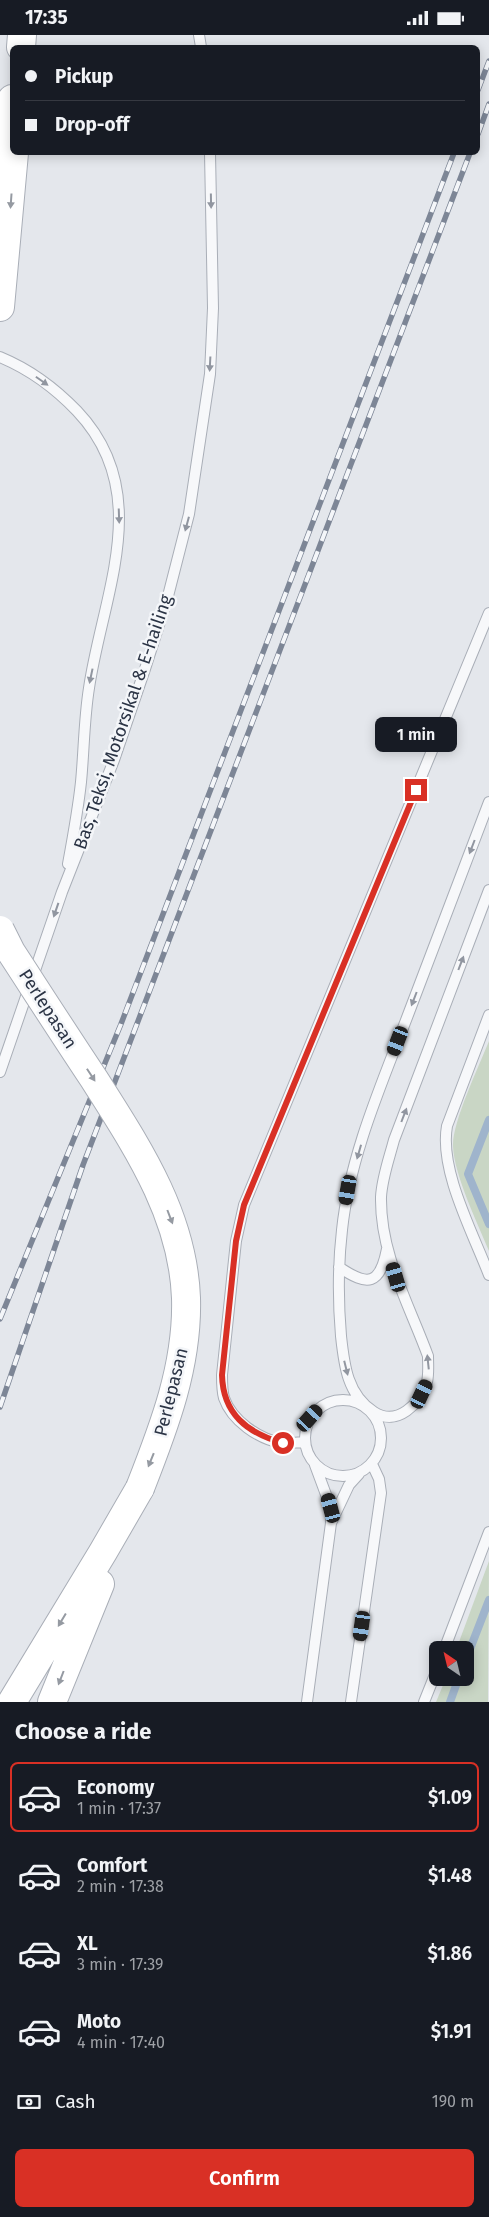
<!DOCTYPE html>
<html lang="en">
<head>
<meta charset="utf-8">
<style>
	body { margin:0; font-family:"Fira Sans",sans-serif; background:#20242c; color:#f1f3f6; height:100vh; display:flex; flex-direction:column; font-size:19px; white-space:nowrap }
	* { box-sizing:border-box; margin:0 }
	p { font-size:16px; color:#9ea1a6 }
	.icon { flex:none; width:28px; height:28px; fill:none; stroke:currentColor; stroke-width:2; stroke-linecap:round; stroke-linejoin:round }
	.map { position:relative; height:1667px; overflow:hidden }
	.drawer { display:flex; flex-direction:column; background:#171b24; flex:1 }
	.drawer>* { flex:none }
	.hud { position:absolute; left:10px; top:10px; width:470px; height:110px; border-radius:8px; box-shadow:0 2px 12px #0003; display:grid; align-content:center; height:110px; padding:0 15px; background:#171b24 }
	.needle { width:32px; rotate:325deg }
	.controls { position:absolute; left:429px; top:1606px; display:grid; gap:10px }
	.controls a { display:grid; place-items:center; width:45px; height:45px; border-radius:8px; background:#171b24; box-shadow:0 2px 12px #0003; font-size:25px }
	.end { position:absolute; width:22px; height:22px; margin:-11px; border:6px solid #d93025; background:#fff; box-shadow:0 0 0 2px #fff }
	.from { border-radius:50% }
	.bubble { position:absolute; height:35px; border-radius:8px; background:#171b24; box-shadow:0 2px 12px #0003; font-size:16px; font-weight:600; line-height:35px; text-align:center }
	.car { position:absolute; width:15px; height:30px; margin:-15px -8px; border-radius:6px; box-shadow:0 0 4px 1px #0007; background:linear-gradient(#222 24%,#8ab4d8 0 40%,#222 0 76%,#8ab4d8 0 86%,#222 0) }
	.hud b { display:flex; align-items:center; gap:18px; height:48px; font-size:19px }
	.hud b+b { border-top:1px solid #363941 }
	.hud i { width:12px; height:12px; background:#f1f3f6 }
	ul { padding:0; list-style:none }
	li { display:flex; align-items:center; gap:15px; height:70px; margin:0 10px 8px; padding:0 5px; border:2px solid transparent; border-radius:8px }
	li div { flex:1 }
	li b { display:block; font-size:19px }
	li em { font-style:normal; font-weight:600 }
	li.selected { border-color:#d93025 }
	li>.icon { width:45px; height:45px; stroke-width:1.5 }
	h2 { padding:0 15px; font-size:22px; line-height:60px }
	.pay { display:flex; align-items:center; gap:12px; height:55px; padding:0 15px; font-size:19px }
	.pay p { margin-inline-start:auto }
	.action { display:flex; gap:10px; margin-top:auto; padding:10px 15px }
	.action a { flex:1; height:58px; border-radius:8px; background:#d93025; color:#fff; font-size:20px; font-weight:600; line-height:58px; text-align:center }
	.status { display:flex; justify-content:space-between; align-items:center; height:35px; padding:0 25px; background:#171b24; direction:ltr }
	.status svg { height:14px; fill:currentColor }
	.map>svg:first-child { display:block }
	.green { fill:#c9d6c5 }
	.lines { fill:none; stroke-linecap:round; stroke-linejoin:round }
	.stream { stroke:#9fb4cc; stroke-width:8 }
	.lane-casing { stroke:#a9aeb7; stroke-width:12 }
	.secondary-casing { stroke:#a9aeb7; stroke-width:30 }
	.lane { stroke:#f7f8fa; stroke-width:10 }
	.secondary { stroke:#fff; stroke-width:28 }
	.rail-casing { stroke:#7d8696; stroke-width:5.5 }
	.rail { stroke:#f4f6f9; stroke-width:4; stroke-dasharray:11; stroke-linecap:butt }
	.secondary-bridge-casing { stroke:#a9aeb7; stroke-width:30; stroke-linecap:butt }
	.secondary-bridge { stroke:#fff; stroke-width:28 }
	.oneway { fill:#959aa2 }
	.oneway2 { fill:#9196a0 }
	.route { stroke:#d93025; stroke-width:6 }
	.labels { text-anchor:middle; stroke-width:5; stroke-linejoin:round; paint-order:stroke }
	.street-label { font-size:18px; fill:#2b3445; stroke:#f4f6f9 }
</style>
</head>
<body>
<div class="status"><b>17:35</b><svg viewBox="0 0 49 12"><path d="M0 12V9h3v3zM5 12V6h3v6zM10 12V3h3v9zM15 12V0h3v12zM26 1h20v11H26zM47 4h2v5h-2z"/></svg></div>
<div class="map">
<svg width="489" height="1667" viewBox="0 0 489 1667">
	<rect width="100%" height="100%" fill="#e4e7ec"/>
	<path class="green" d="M 489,1006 L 489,1216 C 478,1189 454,1140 453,1111 C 452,1088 479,1031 489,1006 Z
		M 489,1526 L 488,1667 L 436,1667 L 446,1643 L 465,1642 L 465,1615 L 456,1615 Z"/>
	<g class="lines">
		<path class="stream" d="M 489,1085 L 468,1139 L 489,1189
			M 465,1627 L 489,1565
			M 450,1667 L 459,1642"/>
		<defs>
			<path id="lane" d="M 199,0 L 201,12
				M 0,322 C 29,334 55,353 77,376 C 155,458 103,558 89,653 C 84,684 84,716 81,747 C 78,775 73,802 68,829
				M 489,767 C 463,835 437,903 411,972 C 384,1044 350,1118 342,1195 C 338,1230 338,1266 341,1301 C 344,1329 347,1360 374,1377 C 397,1392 420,1369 427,1347 C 429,1338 428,1330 428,1321 C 409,1269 380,1219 381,1162 C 382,1143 389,1124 394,1105 L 489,855
				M 489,980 L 447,1091 C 439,1135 473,1198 489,1240
				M 0,1037 L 62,857 L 114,725 L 145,634 L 167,565 L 189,479 L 210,339 L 213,273 L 210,118
				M 339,1232 C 368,1252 380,1250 387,1214
				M305 1403a38 38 0 1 1 76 0a38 38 0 1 1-76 0Z
				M 305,1407 C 297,1407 289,1409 281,1408 C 259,1404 232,1386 224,1363 C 222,1356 222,1347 222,1340 L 236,1206 L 244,1170 L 489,578
				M 315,1430 L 331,1473 L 331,1488 L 349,1450 L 359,1439
				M 444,1615 L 489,1497
				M 307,1667 L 331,1488
				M 351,1667 L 381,1458 L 379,1444 L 372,1429
				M 424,1667 L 438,1632"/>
			<path id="secondary" d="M 21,12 L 22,0
				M 0,119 L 12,64
				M 0,272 L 14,118
				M 12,1667 L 103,1517 L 140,1453
				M 52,1667 L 100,1549"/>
		</defs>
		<use href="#lane" class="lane-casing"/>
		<use href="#secondary" class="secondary-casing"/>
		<use href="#lane" class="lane"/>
		<use href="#secondary" class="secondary"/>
		<defs>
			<path id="rail" d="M 478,55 L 489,26
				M 478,99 L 489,69
				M 0,1284 L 121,989 L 454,118
				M 0,1372 L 83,1130 L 470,118"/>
		</defs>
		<use href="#rail" class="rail-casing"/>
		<use href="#rail" class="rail"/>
		<defs>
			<path id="secondary-bridge" d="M 0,895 L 11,917 C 39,960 66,1002 94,1044 C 137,1112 183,1180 186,1263 C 188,1330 164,1392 140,1453"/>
		</defs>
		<use href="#secondary-bridge" class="secondary-bridge-casing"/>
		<use href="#secondary-bridge" class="secondary-bridge"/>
	</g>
	<defs><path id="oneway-solid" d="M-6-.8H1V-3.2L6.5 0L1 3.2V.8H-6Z" transform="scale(1.25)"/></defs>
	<g class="oneway">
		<use href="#oneway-solid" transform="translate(11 166) rotate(94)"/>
		<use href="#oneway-solid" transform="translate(91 1040) rotate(57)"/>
		<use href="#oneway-solid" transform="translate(170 1182) rotate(69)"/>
		<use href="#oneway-solid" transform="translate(151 1425) rotate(112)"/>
		<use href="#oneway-solid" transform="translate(62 1585) rotate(121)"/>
		<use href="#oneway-solid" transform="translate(61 1643) rotate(111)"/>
	</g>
	<g class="oneway2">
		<use href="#oneway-solid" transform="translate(211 166) rotate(89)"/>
		<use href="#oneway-solid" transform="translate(210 329) rotate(93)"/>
		<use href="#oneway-solid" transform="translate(42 346) rotate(35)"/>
		<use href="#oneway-solid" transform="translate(119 481) rotate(88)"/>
		<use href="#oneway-solid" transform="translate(187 489) rotate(105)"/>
		<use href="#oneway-solid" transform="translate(91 641) rotate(102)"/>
		<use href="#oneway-solid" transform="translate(472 812) rotate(111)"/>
		<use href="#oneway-solid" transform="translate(56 875) rotate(109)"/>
		<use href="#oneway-solid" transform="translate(461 928) rotate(-69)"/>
		<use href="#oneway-solid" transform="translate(414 964) rotate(111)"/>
		<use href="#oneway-solid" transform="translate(404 1080) rotate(-69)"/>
		<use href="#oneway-solid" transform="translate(359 1117) rotate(106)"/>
		<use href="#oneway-solid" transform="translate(428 1327) rotate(-96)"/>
		<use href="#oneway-solid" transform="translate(346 1333) rotate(76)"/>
	</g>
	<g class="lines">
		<path class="route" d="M 283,1408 C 247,1398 223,1379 222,1340 L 236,1206 L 244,1170 L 416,755"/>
	</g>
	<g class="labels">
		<g class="street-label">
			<text transform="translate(123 687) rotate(-71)" y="6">Bas, Teksi, Motorsikal &amp; E-hailing</text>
			<text transform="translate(48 974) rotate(57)" y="6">Perlepasan</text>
			<text transform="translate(171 1357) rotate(-76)" y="6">Perlepasan</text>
		</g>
	</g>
</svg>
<div class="controls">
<a><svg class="needle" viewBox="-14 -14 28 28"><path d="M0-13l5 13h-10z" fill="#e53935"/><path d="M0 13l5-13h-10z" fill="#9ea1a6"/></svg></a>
</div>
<i class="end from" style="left:283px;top:1408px"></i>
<i class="end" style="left:416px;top:755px"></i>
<div class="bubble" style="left:375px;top:682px;width:82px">1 min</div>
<i class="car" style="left:398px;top:1006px;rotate:201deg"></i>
<i class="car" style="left:348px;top:1155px;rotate:190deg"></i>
<i class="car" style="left:396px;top:1242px;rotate:344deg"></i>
<i class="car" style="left:422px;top:1359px;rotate:25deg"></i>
<i class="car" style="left:310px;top:1383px;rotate:42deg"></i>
<i class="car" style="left:331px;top:1473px;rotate:345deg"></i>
<i class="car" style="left:362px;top:1591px;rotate:188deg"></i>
<div class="hud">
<b><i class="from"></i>Pickup</b>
<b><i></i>Drop-off</b>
</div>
</div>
<section class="drawer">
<h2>Choose a ride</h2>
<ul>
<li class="selected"><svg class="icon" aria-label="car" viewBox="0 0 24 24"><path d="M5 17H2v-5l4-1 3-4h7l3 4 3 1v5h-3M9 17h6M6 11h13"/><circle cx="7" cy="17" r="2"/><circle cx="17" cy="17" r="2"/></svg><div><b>Economy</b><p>1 min · 17:37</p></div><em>$1.09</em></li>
<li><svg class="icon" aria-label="car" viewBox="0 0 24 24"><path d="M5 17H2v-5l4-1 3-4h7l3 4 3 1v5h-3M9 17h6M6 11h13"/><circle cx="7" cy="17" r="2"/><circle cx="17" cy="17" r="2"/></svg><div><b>Comfort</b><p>2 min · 17:38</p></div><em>$1.48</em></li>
<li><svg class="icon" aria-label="car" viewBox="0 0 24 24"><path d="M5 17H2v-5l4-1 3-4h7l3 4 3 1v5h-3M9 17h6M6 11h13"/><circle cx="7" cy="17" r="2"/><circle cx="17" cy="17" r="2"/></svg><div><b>XL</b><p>3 min · 17:39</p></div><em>$1.86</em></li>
<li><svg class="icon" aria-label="car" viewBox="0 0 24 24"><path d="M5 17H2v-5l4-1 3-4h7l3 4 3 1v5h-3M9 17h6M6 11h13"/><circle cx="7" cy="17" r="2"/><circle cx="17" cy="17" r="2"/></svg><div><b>Moto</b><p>4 min · 17:40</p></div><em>$1.91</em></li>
</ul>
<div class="pay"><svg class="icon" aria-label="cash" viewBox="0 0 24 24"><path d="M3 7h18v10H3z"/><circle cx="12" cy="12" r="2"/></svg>Cash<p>190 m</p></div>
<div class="action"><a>Confirm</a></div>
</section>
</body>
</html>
